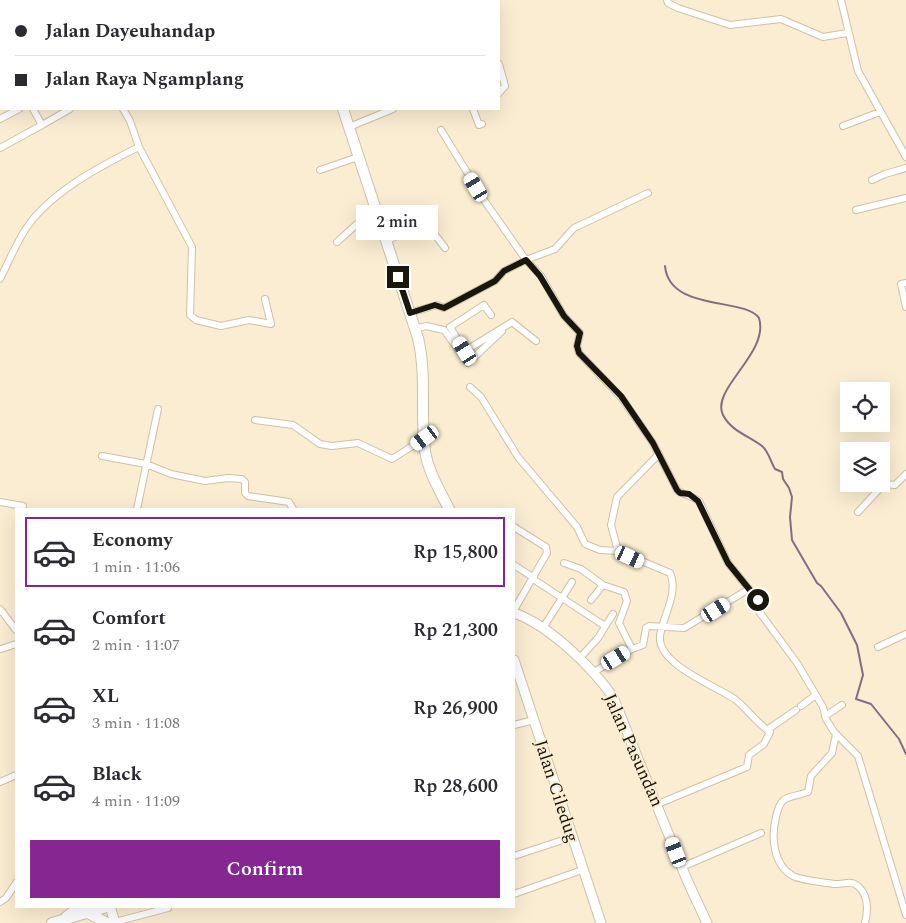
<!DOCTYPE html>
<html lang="en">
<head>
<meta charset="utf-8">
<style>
	body { margin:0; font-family:Spectral,serif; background:#f2f2f3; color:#2b2b33; height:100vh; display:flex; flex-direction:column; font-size:19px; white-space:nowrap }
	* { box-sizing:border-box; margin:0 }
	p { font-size:16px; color:#7c7c81 }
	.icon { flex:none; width:28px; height:28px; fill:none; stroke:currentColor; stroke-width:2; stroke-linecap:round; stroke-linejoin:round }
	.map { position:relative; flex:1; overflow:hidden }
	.drawer { position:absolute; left:15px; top:508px; width:500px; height:400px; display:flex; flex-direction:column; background:#fff; border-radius:0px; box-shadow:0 5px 20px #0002 }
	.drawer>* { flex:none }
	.banner { position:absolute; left:0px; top:0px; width:500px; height:110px; box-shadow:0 5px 20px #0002; display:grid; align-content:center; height:110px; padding:0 15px; background:#fff }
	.tools { position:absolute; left:840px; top:382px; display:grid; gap:10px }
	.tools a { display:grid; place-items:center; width:50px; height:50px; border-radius:0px; background:#fff; box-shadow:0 5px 20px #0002; font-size:25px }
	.end { position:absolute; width:22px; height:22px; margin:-11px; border:6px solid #1a160c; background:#fff; box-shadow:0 0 0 2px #fff }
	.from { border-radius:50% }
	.bubble { position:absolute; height:35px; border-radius:0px; background:#fff; box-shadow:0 5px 20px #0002; font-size:16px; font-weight:600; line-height:35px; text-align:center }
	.car { position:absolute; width:15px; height:30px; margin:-15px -8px; border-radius:6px; box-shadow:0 0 4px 1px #0007; background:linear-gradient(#fff 24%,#345 0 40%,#fff 0 76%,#345 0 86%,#fff 0) }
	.banner b { display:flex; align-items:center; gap:18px; height:48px; font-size:19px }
	.banner b+b { border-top:1px solid #e1e1e2 }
	.banner i { width:12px; height:12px; background:#2b2b33 }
	ul { padding:9px 0 0; list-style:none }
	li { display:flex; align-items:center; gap:15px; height:70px; margin:0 10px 8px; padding:0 5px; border:2px solid transparent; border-radius:0px }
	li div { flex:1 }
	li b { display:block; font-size:19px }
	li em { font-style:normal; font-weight:600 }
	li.active { border-color:#862690 }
	li>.icon { width:45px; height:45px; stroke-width:1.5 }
	.action { display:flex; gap:10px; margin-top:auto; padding:10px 15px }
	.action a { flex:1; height:58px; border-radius:0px; background:#862690; color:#fff; font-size:20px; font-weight:600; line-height:58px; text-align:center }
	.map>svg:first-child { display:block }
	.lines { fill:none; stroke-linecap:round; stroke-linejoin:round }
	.stream { stroke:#846c82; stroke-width:2 }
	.street-casing { stroke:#cec1a7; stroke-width:8 }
	.secondary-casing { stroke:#cec1a7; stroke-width:11 }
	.primary-casing { stroke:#cec1a7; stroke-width:12 }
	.street { stroke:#fff; stroke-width:6 }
	.secondary { stroke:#fff; stroke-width:9 }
	.primary { stroke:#fff; stroke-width:10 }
	.route { stroke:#1a160c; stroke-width:6 }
	.labels { text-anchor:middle; stroke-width:4; stroke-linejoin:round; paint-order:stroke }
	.street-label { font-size:18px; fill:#1a160c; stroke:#faedd2 }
</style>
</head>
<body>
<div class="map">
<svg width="906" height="923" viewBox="0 0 906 923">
	<rect width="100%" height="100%" fill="#faedd2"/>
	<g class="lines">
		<path class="stream" d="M 665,266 C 669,312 745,297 759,318 C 770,353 710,389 723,415 C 731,431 749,436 762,446 C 769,452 770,461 775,469 L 782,472 L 783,479 L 789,488 L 792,497 L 790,517 L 792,540 L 817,583 L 821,586 L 841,613 L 857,645 L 863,675 L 856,699 L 871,704 L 899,739 L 906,754"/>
		<defs>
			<path id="street" d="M 59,0 L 60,1
				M 390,0 L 390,1
				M 474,0 L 475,1
				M 667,0 L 668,3 L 678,8 L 730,25 L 781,19 L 823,37 L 847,33
				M 841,0 L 858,71 L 906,157
				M 460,1 L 467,0
				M 499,64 L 505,86 L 499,93
				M 0,98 L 1,99
				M 123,109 L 130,121 L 139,147 L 192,247 L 190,315 L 196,320 L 221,326 L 249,320 L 271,324 L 265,299
				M 473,109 L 479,125 L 482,124
				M 0,119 L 19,109
				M 42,125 L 70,109
				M 843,126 L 880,112
				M 349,127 L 393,109
				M 441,130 L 486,203 L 526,260 L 541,276 L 564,316 L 580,333 L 577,346 L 579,353 L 621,397 L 653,443 L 677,490 C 680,494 691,495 699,501 L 728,563 L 757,599 L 755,606 L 797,663 L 823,707 L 826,719 L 834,732 L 858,756 L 906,915
				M 0,148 L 42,125 L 33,109
				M 320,170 L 358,157
				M 872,180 L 885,174 L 906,168
				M 856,210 L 906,198
				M 386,241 L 422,224 L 430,228 L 445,248
				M 337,242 L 357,224 L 377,213
				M 0,279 C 8,263 15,246 25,230 C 49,193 100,166 139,147
				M 906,283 L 901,284 L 906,307
				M 409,313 L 437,305 L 444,308 L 495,281 L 504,271 L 526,260 L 555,249 L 574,228 L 648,193
				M 491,315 L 484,305 L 450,327 L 465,351 L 512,322 L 536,341
				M 415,329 L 426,326 L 444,330 L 468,363 L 502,331
				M 470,387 L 481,397 L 518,457 L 577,527 L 585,544 L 600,550 L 618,551 L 670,573 C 679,592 663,616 660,636 C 657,665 717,686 736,700 C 748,710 757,723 770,732 L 764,744 L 749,755 L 747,767 L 658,804
				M 255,420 L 293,425 L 320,444 L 332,446 L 358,443 L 392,459 L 425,438
				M 102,456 L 146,464 L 171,474 L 205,481 L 228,478 L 242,479 L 245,482 L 245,493 L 248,496 L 289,502 L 293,509
				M 0,502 L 23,506
				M 137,509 L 158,409
				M 858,512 L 884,484 L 895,485 L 906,474
				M 514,527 L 546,547 L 547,553 L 514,610
				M 618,551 L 611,525 L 617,497 L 659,454
				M 564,563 L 581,569 L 603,585 L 624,592 L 627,601 L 619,623 L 632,649
				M 514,565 L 534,578
				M 533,579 L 605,626
				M 591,600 L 603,585
				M 0,609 L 16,630
				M 543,628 L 572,582
				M 878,647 L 906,634
				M 1,649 L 16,644
				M 579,659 L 598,638 L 613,614
				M 594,672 L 632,649 L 643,645 L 646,628 L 649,626 L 684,628 L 749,589
				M 801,706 L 816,695
				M 825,716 L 842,705
				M 514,725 L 534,720
				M 767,730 L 796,710
				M 836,734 L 832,753 L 811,776 L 808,792 C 789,799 781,793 776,817 C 771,837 773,865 793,876 C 804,881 822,882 834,884 C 844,885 851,879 859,887 C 869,897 868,911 865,923
				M 0,782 L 16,775
				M 514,856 L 572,837
				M 682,867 L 761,833
				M 514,894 L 582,870
				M 0,902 L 6,898 L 16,883
				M 115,922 L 168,908"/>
			<path id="secondary" d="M 514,613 C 549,625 592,667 613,697 L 687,880 L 707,923
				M 514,660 L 601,923
				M 110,906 L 115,923"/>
			<path id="primary" d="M 297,0 L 298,1
				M 343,109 L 418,338 C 427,376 420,413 425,451 C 428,471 440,491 449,509
				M 88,913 L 107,923
				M 66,917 L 81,906
				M 52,923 L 110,906"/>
		</defs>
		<use href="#street" class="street-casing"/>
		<use href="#secondary" class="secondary-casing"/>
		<use href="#primary" class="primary-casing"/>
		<use href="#street" class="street"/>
		<use href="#secondary" class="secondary"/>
		<use href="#primary" class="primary"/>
	</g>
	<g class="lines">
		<path class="route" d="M 398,277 L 410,313 L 435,305 L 444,308 L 495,281 L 504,271 L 526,260 L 540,276 L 564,316 L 580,333 L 577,346 L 579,353 L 621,396 L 653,443 L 677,490 L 680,493 L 689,494 L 698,501 L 728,563 L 758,600"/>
	</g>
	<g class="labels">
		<g class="street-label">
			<text transform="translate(634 750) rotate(66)" y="6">Jalan Pasundan</text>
			<text transform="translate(557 791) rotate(72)" y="6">Jalan Ciledug</text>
		</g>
	</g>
</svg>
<div class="tools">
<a><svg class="icon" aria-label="locate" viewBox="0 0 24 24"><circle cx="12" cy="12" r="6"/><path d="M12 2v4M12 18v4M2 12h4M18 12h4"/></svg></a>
<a><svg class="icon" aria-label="layers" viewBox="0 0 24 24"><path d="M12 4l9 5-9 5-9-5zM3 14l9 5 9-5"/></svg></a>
</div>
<i class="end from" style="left:758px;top:600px"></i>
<i class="end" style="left:398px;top:277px"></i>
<div class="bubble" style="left:356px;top:205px;width:82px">2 min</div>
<i class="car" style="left:476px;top:187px;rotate:329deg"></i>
<i class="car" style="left:465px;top:351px;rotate:328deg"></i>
<i class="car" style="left:425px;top:438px;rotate:234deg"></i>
<i class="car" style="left:630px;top:557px;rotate:115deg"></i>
<i class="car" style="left:716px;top:610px;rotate:58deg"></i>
<i class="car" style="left:616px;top:658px;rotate:59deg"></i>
<i class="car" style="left:676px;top:852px;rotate:339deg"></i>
<div class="banner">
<b><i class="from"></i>Jalan Dayeuhandap</b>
<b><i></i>Jalan Raya Ngamplang</b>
</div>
<section class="drawer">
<ul>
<li class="active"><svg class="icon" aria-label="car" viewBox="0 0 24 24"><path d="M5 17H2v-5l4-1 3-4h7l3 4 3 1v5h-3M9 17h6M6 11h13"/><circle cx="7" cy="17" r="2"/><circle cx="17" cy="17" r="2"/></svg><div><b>Economy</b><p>1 min · 11:06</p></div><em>Rp 15,800</em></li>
<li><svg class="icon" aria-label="car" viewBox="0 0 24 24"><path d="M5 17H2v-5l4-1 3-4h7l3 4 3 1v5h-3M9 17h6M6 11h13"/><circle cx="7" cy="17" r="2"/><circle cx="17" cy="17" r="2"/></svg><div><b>Comfort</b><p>2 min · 11:07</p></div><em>Rp 21,300</em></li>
<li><svg class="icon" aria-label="car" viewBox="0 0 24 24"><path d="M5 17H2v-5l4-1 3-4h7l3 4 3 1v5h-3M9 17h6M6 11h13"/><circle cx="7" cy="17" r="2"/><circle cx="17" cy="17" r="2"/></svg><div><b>XL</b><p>3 min · 11:08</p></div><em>Rp 26,900</em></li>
<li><svg class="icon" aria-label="car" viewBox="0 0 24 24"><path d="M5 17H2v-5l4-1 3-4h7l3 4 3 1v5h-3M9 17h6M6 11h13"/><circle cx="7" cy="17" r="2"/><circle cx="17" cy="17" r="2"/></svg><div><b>Black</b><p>4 min · 11:09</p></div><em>Rp 28,600</em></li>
</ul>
<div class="action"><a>Confirm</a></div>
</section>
</div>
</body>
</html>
